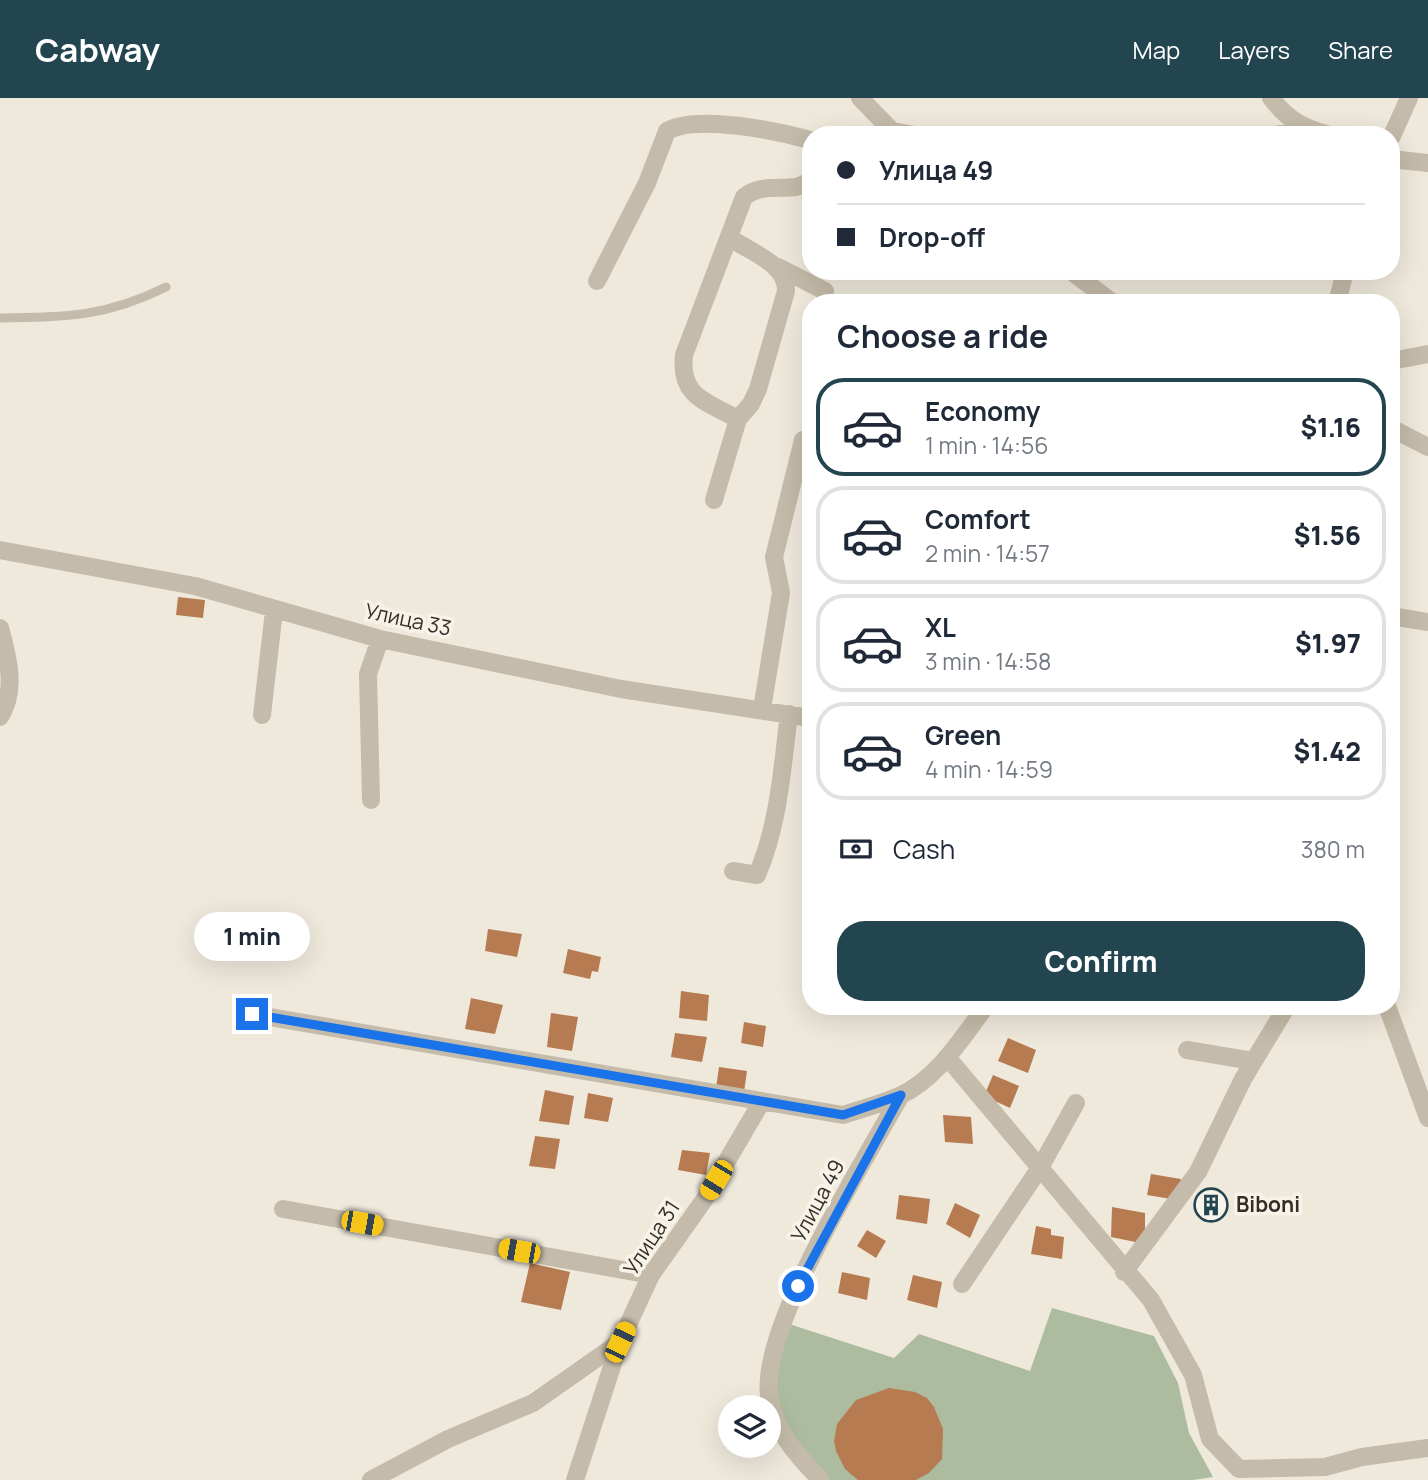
<!DOCTYPE html>
<html lang="en">
<head>
<meta charset="utf-8">
<style>
	body { margin:0; font-family:Manrope,sans-serif; background:#f6f6f7; color:#1f2937; height:100vh; display:flex; flex-direction:column; font-size:26px; white-space:nowrap }
	* { box-sizing:border-box; margin:0 }
	p { font-size:23px; color:#747a83 }
	.icon { flex:none; width:38px; height:38px; fill:none; stroke:currentColor; stroke-width:2; stroke-linecap:round; stroke-linejoin:round }
	.map { position:relative; flex:1; overflow:hidden }
	.panel { position:absolute; left:802px; top:196px; width:598px; height:721px; display:flex; flex-direction:column; background:#fff; border-radius:28px; box-shadow:0 7px 28px #0002 }
	.panel>* { flex:none }
	.banner { position:absolute; left:802px; top:28px; width:598px; height:154px; border-radius:28px; box-shadow:0 7px 28px #0002; display:grid; align-content:center; height:154px; padding:0 35px; background:#fff }
	.fabs { position:absolute; left:718px; top:1297px; display:grid; gap:14px }
	.fabs a { display:grid; place-items:center; width:63px; height:63px; border-radius:50%; background:#fff; box-shadow:0 7px 28px #0002; font-size:35px }
	.end { position:absolute; width:32px; height:32px; margin:-16px; border:9px solid #1a73e8; background:#fff; box-shadow:0 0 0 4px #fff }
	.from { border-radius:50% }
	.bubble { position:absolute; height:49px; border-radius:24px; background:#fff; box-shadow:0 7px 28px #0002; font-size:23px; font-weight:800; line-height:49px; text-align:center }
	.car { position:absolute; width:21px; height:42px; margin:-21px -10px; border-radius:9px; box-shadow:0 0 5px 2px #0007; background:linear-gradient(#f5c518 24%,#345 0 40%,#f5c518 0 76%,#345 0 86%,#f5c518 0) }
	.banner b { display:flex; align-items:center; gap:24px; height:66px; font-size:26px }
	.banner b+b { border-top:2px solid #e0e1e3 }
	.banner i { width:18px; height:18px; background:#1f2937 }
	ul { padding:0; list-style:none }
	li { display:flex; align-items:center; gap:21px; height:98px; margin:0 14px 10px; padding:0 21px; border:4px solid #e0e1e3; border-radius:28px }
	li div { flex:1 }
	li b { display:block; font-size:26px }
	li em { font-style:normal; font-weight:800 }
	li.active { border-color:#234550 }
	li>.icon { width:63px; height:63px; stroke-width:1.5 }
	h2 { padding:0 35px; font-size:32px; line-height:84px }
	.pay { display:flex; align-items:center; gap:18px; height:77px; padding:0 35px; font-size:26px }
	.pay p { margin-inline-start:auto }
	.cta { display:flex; gap:14px; margin-top:auto; padding:14px 35px }
	.cta a { flex:1; height:80px; border-radius:28px; background:#234550; color:#fff; font-size:28px; font-weight:800; line-height:80px; text-align:center }
	header { display:flex; align-items:center; gap:42px; box-sizing:border-box; height:98px; padding:0 35px; background:#234550; color:#fff }
	header strong { font-size:33px }
	nav { display:flex; gap:38px; margin-inline-start:auto; font-size:24px }
	.map>svg:first-child { display:block }
	.green { fill:#adbc9e }
	.building { fill:#b77b52 }
	.lines { fill:none; stroke-linecap:round; stroke-linejoin:round }
	.lane { stroke:#c5bbaa; stroke-width:9 }
	.street { stroke:#c5bbaa; stroke-width:18 }
	.route { stroke:#1a73e8; stroke-width:9 }
	.labels { text-anchor:middle; stroke-width:7; stroke-linejoin:round; paint-order:stroke }
	.street-label { font-size:21px; fill:#332e28; stroke:#f7f3e8 }
	.poi-label { font-size:21px; font-weight:bold; fill:#332e28; stroke:#f7f3e8; text-anchor:start }
</style>
</head>
<body>
<header>
<strong>Cabway</strong>
<nav><a>Map</a><a>Layers</a><a>Share</a></nav>
</header>
<div class="map">
<svg width="1428" height="1382" viewBox="0 0 1428 1382">
	<rect width="100%" height="100%" fill="#efe9dc"/>
	<path class="green" d="M 1052,1210 L 1154,1238 L 1178,1285 L 1189,1335 L 1213,1379 L 1193,1382 L 813,1382 L 791,1348 L 769,1271 L 786,1225 L 894,1260 L 919,1236 L 1030,1273 Z"/>
	<path class="building" d="M 178,499 L 205,502 L 203,520 L 176,517 Z
		M 488,831 L 522,836 L 517,859 L 485,853 Z
		M 568,851 L 601,859 L 598,874 L 592,873 L 590,881 L 563,875 Z
		M 681,893 L 709,897 L 707,923 L 679,920 Z
		M 471,900 L 503,907 L 495,936 L 465,931 Z
		M 551,915 L 578,919 L 572,953 L 547,949 Z
		M 744,924 L 766,928 L 763,949 L 741,945 Z
		M 675,935 L 707,939 L 702,964 L 671,959 Z
		M 1008,940 L 1036,952 L 1028,975 L 998,963 Z
		M 719,969 L 747,973 L 744,994 L 716,990 Z
		M 993,977 L 1019,988 L 1010,1010 L 984,998 Z
		M 545,992 L 574,998 L 569,1027 L 539,1023 Z
		M 588,995 L 613,1000 L 608,1024 L 584,1020 Z
		M 943,1017 L 971,1019 L 973,1046 L 945,1044 Z
		M 535,1038 L 560,1041 L 555,1071 L 529,1068 Z
		M 682,1052 L 710,1055 L 706,1077 L 678,1072 Z
		M 1151,1076 L 1181,1081 L 1177,1102 L 1147,1097 Z
		M 1206,1093 L 1223,1099 L 1216,1121 L 1200,1116 Z
		M 899,1097 L 930,1101 L 927,1126 L 896,1121 Z
		M 955,1105 L 980,1117 L 970,1140 L 946,1126 Z
		M 1112,1109 L 1145,1115 L 1145,1146 L 1111,1139 Z
		M 1036,1128 L 1051,1131 L 1051,1137 L 1064,1139 L 1062,1161 L 1031,1156 Z
		M 867,1132 L 886,1143 L 876,1160 L 857,1148 Z
		M 530,1165 L 570,1174 L 561,1212 L 521,1204 Z
		M 842,1174 L 870,1180 L 867,1202 L 838,1195 Z
		M 913,1177 L 942,1184 L 937,1210 L 907,1202 Z
		M 889,1290 L 915,1294 L 927,1300 L 934,1309 L 943,1331 L 942,1361 L 929,1375 L 916,1382 L 858,1382 L 845,1371 L 836,1353 L 834,1343 L 837,1326 L 856,1302 Z"/>
	<g class="lines">
		<path class="lane" d="M 0,220 C 66,219 106,219 166,189"/>
		<path class="street" d="M 860,0 L 896,37
			M 1271,0 C 1288,22 1303,30 1330,37
			M 892,33 L 915,37
			M 1275,37 L 1305,31
			M 1391,40 L 1409,0
			M 1391,61 L 1428,65
			M 778,169 L 825,193
			M 1071,173 L 1113,205
			M 597,183 L 647,85 L 667,33 C 696,16 778,33 810,42
			M 1337,205 L 1345,173
			M 1391,263 L 1428,256
			M 738,321 C 707,304 679,299 684,257 L 744,99 C 767,81 793,98 810,82
			M 1391,330 L 1428,349
			M 714,402 L 738,321 L 751,306 L 758,291 L 786,193 C 787,165 749,154 729,139
			M 0,452 L 195,488 L 380,541 L 621,591 L 810,620
			M 1391,518 L 1428,524
			M 0,530 C 8,559 17,592 0,619
			M 762,611 L 781,495 L 774,459 L 803,342
			M 262,617 L 274,513
			M 371,702 L 368,576 L 380,541
			M 733,773 L 757,777 C 779,726 782,671 789,616
			M 1387,908 L 1428,1020
			M 252,916 L 843,1017 C 861,1011 881,1006 899,998 C 937,981 962,940 986,908
			M 1187,952 L 1253,963
			M 947,959 L 1151,1202 L 1193,1277 L 1210,1341 L 1239,1371 L 1325,1369 L 1362,1359 L 1428,1350
			M 283,1111 L 651,1177
			M 1124,1174 L 1198,1074 L 1243,981 L 1287,908
			M 962,1186 L 1041,1068 L 1076,1005
			M 371,1382 L 448,1341 L 533,1305 L 620,1244
			M 575,1382 L 620,1244 L 651,1177 L 704,1102 L 762,1003
			M 821,1382 C 797,1358 774,1332 769,1297 C 760,1229 865,1062 901,997"/>
	</g>
	<g class="lines">
		<path class="route" d="M 252,916 L 843,1017 L 901,997 L 798,1188"/>
	</g>
	<defs>
		<symbol id="building-ring" viewBox="-11 -11 22 22"><circle r="9.5" fill="#f7f3e8" stroke="#234550" stroke-width="1.5"/><path d="M-4-6H4V6H1V3H-1V6H-4ZM-2.5-4.3h1.7v1.8h-1.7ZM.8-4.3h1.7v1.8H.8ZM-2.5-1h1.7V.8h-1.7ZM.8-1h1.7V.8H.8Z" fill="#234550"/></symbol>
	</defs>
	<g fill-rule="evenodd">
		<use href="#building-ring" x="1192" y="1088" width="38" height="38"/>
	</g>
	<g class="labels">
		<g class="street-label">
			<text transform="translate(408 522) rotate(12)" y="7">Улица 33</text>
			<text transform="translate(818 1103) rotate(-62)" y="7">Улица 49</text>
			<text transform="translate(652 1140) rotate(-57)" y="7">Улица 31</text>
		</g>
		<g class="poi-label">
			<text x="1236" y="1114">Biboni</text>
		</g>
	</g>
</svg>
<div class="fabs">
<a><svg class="icon" aria-label="layers" viewBox="0 0 24 24"><path d="M12 4l9 5-9 5-9-5zM3 14l9 5 9-5"/></svg></a>
</div>
<i class="end from" style="left:798px;top:1188px"></i>
<i class="end" style="left:252px;top:916px"></i>
<div class="bubble" style="left:194px;top:814px;width:116px">1 min</div>
<i class="car" style="left:716px;top:1082px;rotate:211deg"></i>
<i class="car" style="left:362px;top:1125px;rotate:100deg"></i>
<i class="car" style="left:519px;top:1153px;rotate:280deg"></i>
<i class="car" style="left:620px;top:1244px;rotate:25deg"></i>
<div class="banner">
<b><i class="from"></i>Улица 49</b>
<b><i></i>Drop-off</b>
</div>
<section class="panel">
<h2>Choose a ride</h2>
<ul>
<li class="active"><svg class="icon" aria-label="car" viewBox="0 0 24 24"><path d="M5 17H2v-5l4-1 3-4h7l3 4 3 1v5h-3M9 17h6M6 11h13"/><circle cx="7" cy="17" r="2"/><circle cx="17" cy="17" r="2"/></svg><div><b>Economy</b><p>1 min · 14:56</p></div><em>$1.16</em></li>
<li><svg class="icon" aria-label="car" viewBox="0 0 24 24"><path d="M5 17H2v-5l4-1 3-4h7l3 4 3 1v5h-3M9 17h6M6 11h13"/><circle cx="7" cy="17" r="2"/><circle cx="17" cy="17" r="2"/></svg><div><b>Comfort</b><p>2 min · 14:57</p></div><em>$1.56</em></li>
<li><svg class="icon" aria-label="car" viewBox="0 0 24 24"><path d="M5 17H2v-5l4-1 3-4h7l3 4 3 1v5h-3M9 17h6M6 11h13"/><circle cx="7" cy="17" r="2"/><circle cx="17" cy="17" r="2"/></svg><div><b>XL</b><p>3 min · 14:58</p></div><em>$1.97</em></li>
<li><svg class="icon" aria-label="car" viewBox="0 0 24 24"><path d="M5 17H2v-5l4-1 3-4h7l3 4 3 1v5h-3M9 17h6M6 11h13"/><circle cx="7" cy="17" r="2"/><circle cx="17" cy="17" r="2"/></svg><div><b>Green</b><p>4 min · 14:59</p></div><em>$1.42</em></li>
</ul>
<div class="pay"><svg class="icon" aria-label="cash" viewBox="0 0 24 24"><path d="M3 7h18v10H3z"/><circle cx="12" cy="12" r="2"/></svg>Cash<p>380 m</p></div>
<div class="cta"><a>Confirm</a></div>
</section>
</div>
</body>
</html>
